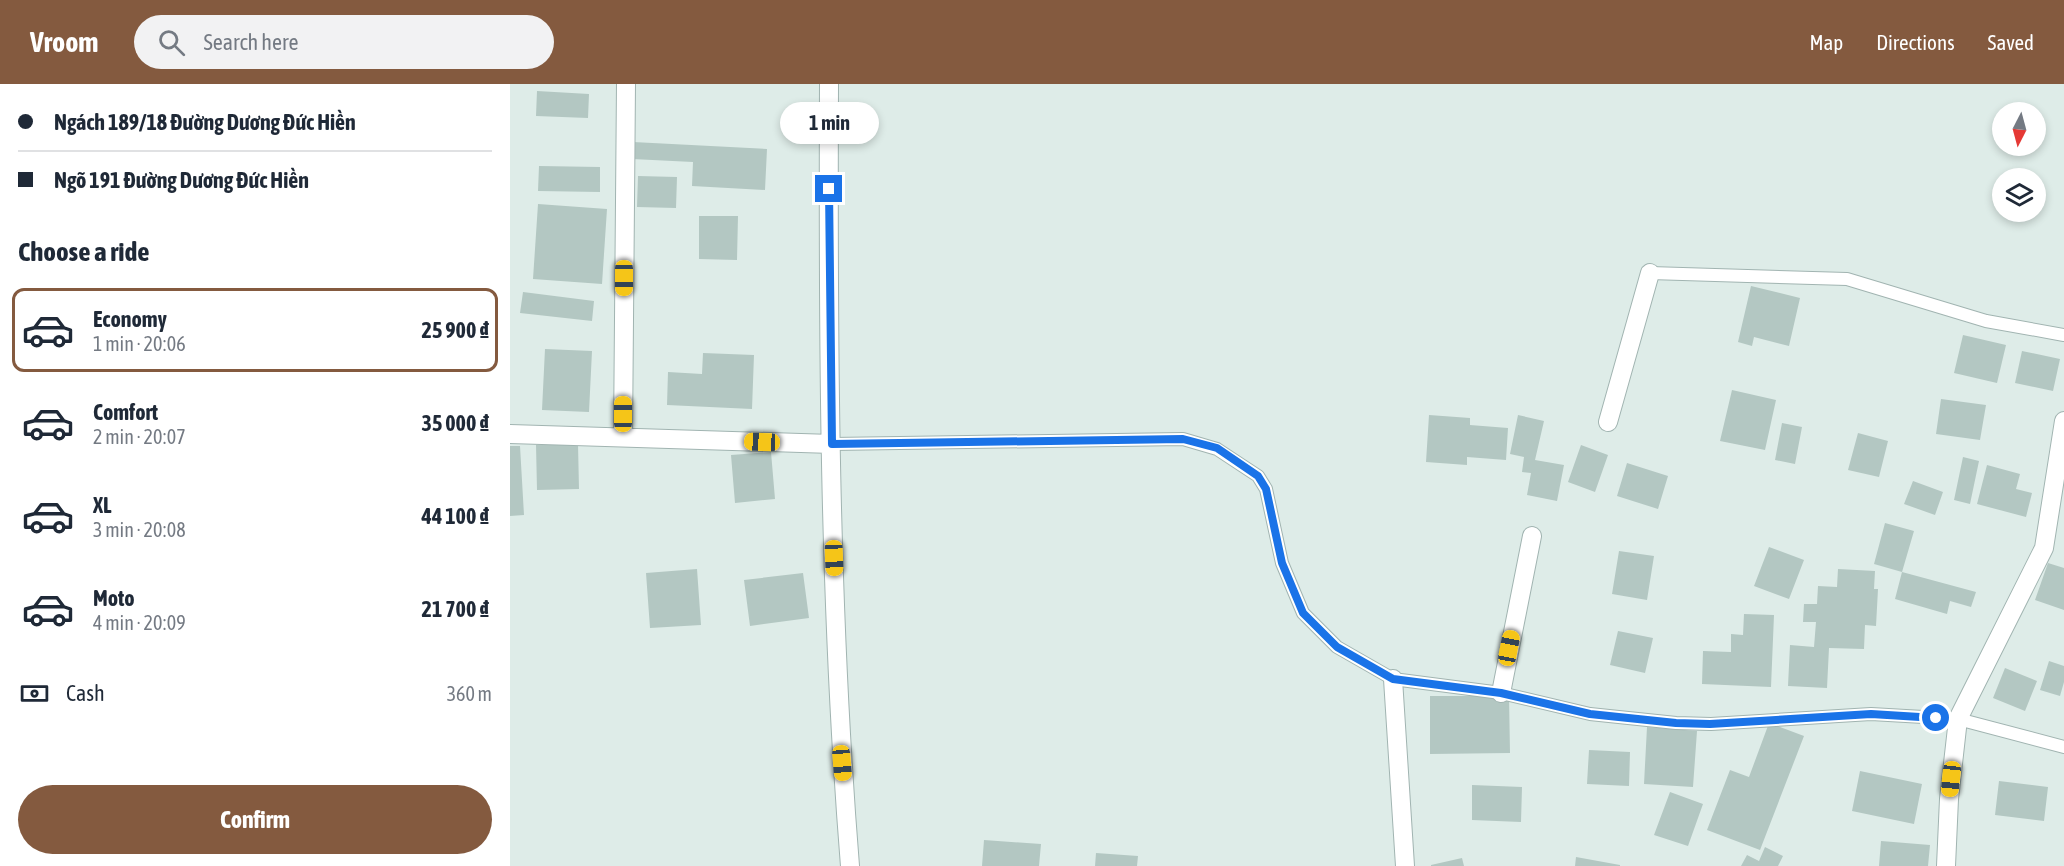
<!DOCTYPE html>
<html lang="en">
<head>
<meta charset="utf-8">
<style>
	body { margin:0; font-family:"Asap Condensed",sans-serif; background:#f2f2f3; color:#1f2937; height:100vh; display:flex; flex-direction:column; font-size:22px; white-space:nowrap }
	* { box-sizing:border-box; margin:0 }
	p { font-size:20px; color:#747a83 }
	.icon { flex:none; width:33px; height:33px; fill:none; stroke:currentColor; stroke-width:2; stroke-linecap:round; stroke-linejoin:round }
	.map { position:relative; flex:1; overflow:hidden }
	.panel { display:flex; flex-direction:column; background:#fff; width:510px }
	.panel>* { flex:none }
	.top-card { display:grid; align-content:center; height:132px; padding:0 18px; background:#fff }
	.needle { width:39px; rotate:186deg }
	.tools { position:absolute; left:1482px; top:18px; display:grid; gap:12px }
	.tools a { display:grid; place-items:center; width:54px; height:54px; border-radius:50%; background:#fff; box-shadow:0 3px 9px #0003; font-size:30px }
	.end { position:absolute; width:27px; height:27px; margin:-14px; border:8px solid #1a73e8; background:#fff; box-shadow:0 0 0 3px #fff }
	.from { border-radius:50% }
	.bubble { position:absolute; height:42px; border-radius:21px; background:#fff; box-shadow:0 3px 9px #0003; font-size:20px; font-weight:700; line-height:42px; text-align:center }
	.car { position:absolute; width:18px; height:36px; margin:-18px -9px; border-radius:8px; box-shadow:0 0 4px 2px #0007; background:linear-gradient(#f5c518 24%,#345 0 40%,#f5c518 0 76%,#345 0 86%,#f5c518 0) }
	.top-card b { display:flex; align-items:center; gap:21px; height:57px; font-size:22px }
	.top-card b+b { border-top:2px solid #e0e1e3 }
	.top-card i { width:15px; height:15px; background:#1f2937 }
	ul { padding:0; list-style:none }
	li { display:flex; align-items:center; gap:18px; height:84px; margin:0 12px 9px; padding:0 6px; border:3px solid transparent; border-radius:12px }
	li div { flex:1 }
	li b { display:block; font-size:22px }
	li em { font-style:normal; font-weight:700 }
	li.on { border-color:#845a3f }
	li>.icon { width:54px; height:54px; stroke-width:1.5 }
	h2 { padding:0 18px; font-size:27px; line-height:72px }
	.pay { display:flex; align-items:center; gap:15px; height:66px; padding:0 18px; font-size:22px }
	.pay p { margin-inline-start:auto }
	.primary-button { display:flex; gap:12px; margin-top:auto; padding:12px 18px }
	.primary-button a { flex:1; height:69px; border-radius:36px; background:#845a3f; color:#fff; font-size:24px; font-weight:700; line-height:69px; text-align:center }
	header { display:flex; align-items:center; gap:36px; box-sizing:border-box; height:84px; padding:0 30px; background:#845a3f; color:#fff }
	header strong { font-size:28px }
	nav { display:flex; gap:33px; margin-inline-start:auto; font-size:21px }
	.search { width:420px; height:54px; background:#f2f2f3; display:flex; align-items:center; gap:15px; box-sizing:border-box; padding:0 21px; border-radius:33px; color:#747a83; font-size:22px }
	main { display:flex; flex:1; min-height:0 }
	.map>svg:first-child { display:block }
	.building { fill:#b3c7c2 }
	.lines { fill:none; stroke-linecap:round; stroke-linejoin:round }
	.lane-casing { stroke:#a1b4b1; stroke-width:14 }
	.street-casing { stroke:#a1b4b1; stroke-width:20 }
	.lane { stroke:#fff; stroke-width:12 }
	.street { stroke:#fff; stroke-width:18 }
	.route { stroke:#1a73e8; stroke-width:8 }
</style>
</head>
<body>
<header>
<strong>Vroom</strong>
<div class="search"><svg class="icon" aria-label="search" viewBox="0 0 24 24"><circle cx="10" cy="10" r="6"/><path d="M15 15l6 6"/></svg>Search here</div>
<nav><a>Map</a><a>Directions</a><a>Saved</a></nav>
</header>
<main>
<section class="panel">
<div class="top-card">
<b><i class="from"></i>Ngách 189/18 Đường Dương Đức Hiền</b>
<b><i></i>Ngõ 191 Đường Dương Đức Hiền</b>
</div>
<h2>Choose a ride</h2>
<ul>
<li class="on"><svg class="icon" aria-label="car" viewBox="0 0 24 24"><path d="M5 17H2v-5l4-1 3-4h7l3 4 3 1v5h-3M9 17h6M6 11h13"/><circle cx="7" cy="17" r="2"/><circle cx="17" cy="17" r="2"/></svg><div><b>Economy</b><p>1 min · 20:06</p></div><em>25 900 ₫</em></li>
<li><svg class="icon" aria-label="car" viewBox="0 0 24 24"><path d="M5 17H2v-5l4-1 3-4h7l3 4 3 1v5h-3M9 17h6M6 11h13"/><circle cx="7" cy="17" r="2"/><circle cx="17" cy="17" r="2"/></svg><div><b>Comfort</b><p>2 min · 20:07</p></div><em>35 000 ₫</em></li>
<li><svg class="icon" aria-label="car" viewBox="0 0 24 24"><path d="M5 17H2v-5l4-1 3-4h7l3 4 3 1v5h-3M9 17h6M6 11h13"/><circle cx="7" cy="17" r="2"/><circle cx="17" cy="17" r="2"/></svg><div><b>XL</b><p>3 min · 20:08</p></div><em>44 100 ₫</em></li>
<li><svg class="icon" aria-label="car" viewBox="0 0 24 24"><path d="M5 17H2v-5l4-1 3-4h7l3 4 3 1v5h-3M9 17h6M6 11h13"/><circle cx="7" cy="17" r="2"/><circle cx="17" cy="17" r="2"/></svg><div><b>Moto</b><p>4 min · 20:09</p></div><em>21 700 ₫</em></li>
</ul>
<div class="pay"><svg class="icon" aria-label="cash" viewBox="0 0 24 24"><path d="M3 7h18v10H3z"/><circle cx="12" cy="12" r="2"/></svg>Cash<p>360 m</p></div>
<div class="primary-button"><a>Confirm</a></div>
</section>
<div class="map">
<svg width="1554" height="782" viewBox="0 0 1554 782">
	<rect width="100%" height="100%" fill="#deece8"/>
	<path class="building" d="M 27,7 L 79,10 L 78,34 L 26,32 Z
		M 123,58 L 257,65 L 255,106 L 182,102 L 183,78 L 122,75 Z
		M 29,82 L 90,83 L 90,108 L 28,107 Z
		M 128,92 L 167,93 L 166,124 L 127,123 Z
		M 28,120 L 97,125 L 92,200 L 23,195 Z
		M 189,132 L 228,132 L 227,176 L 189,175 Z
		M 1241,202 L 1290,214 L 1279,262 L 1244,253 L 1242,262 L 1228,258 Z
		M 13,208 L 84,217 L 82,237 L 10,229 Z
		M 1453,251 L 1496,261 L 1487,299 L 1444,289 Z
		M 35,265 L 82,267 L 79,328 L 32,326 Z
		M 1512,267 L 1550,275 L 1543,307 L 1505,299 Z
		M 193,269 L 244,271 L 242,325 L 157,321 L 158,288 L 192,290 Z
		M 1222,306 L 1266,316 L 1255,366 L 1210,357 Z
		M 1431,315 L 1476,321 L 1470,356 L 1426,350 Z
		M 919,331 L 960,334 L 960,341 L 998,344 L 996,376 L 957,373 L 957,381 L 916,378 Z
		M 1008,331 L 1034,337 L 1025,376 L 1054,381 L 1047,417 L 1017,411 L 1021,389 L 1012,388 L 1014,373 L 1000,370 Z
		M 1272,339 L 1292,343 L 1285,380 L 1265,376 Z
		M 1348,349 L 1378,357 L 1369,393 L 1338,386 Z
		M 68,360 L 69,405 L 27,406 L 26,361 Z
		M 1071,361 L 1098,371 L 1085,408 L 1058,398 Z
		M 0,362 L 10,362 L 14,431 L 0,432 Z
		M 261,368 L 265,415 L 225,419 L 221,371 Z
		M 1453,373 L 1469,377 L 1460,420 L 1444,416 Z
		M 1117,379 L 1158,392 L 1148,425 L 1107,412 Z
		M 1477,381 L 1510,390 L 1506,405 L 1522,409 L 1516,433 L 1467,420 Z
		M 1403,397 L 1433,408 L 1425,431 L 1394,420 Z
		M 1375,439 L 1404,447 L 1392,488 L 1364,480 Z
		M 1259,463 L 1294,476 L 1279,515 L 1244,502 Z
		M 1109,467 L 1144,472 L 1137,516 L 1102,510 Z
		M 1538,479 L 1554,484 L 1554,526 L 1525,516 Z
		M 187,485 L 191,541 L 140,544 L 136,489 Z
		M 1328,485 L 1365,487 L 1364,505 L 1368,505 L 1366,542 L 1355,541 L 1354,565 L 1319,564 L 1317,604 L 1278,602 L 1280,561 L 1304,563 L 1306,538 L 1293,538 L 1294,520 L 1307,520 L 1308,502 L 1327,503 Z
		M 1392,488 L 1466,508 L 1461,523 L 1440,517 L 1437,530 L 1385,515 Z
		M 293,489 L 299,534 L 240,542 L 234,496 Z
		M 1234,530 L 1264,531 L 1261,603 L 1192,600 L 1193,567 L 1221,568 L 1221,550 L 1233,551 Z
		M 1108,547 L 1143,554 L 1135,589 L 1100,581 Z
		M 1539,577 L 1554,582 L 1554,598 L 1550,612 L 1530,606 Z
		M 1495,584 L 1527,597 L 1515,627 L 1483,614 Z
		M 920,612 L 999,612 L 1000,669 L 920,670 Z
		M 1259,639 L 1294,652 L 1250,766 L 1197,746 L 1220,686 L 1239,693 Z
		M 1137,643 L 1187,647 L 1183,703 L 1134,700 Z
		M 1079,666 L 1120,668 L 1119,702 L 1077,700 Z
		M 1350,687 L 1412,700 L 1404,740 L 1342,727 Z
		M 1489,697 L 1538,703 L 1534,737 L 1485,731 Z
		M 962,701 L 1012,703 L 1011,738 L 962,736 Z
		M 1160,708 L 1193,720 L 1178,762 L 1144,751 Z
		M 474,756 L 531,760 L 529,782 L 472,782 Z
		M 1371,757 L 1420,761 L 1418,782 L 1369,782 Z
		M 1255,763 L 1273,772 L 1268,782 L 1231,782 L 1237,771 L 1249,777 Z
		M 586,769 L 628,772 L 627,782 L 585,782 Z
		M 1066,773 L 1110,781 L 1110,782 L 1065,782 Z
		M 952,774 L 954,782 L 921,782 L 921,781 Z"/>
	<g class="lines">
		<defs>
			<path id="lane" d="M 1140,189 L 1337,195 L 1476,237 L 1554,251
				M 322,360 L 673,355 L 707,365 L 748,392 L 756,405 L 772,479 L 793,529 L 827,563 L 883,595 L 991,609 L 1080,630 L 1166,639 L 1201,640 L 1361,630 L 1448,635 L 1554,663"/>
			<path id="street" d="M 319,0 C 318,261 319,522 340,782
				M 1098,338 L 1140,189
				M 0,350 L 322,360
				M 113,353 L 116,0
				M 883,595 L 895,782
				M 991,609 L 1022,452
				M 1436,782 L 1439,715 L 1448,635 L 1534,464 L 1554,337"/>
		</defs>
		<use href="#lane" class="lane-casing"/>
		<use href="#street" class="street-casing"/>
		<use href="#lane" class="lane"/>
		<use href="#street" class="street"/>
	</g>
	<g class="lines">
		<path class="route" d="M 319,105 L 322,360 L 673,355 L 707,364 L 748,392 L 756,405 L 772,479 L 793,529 L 827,563 L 883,595 L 991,609 L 1080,630 L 1166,639 L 1200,640 L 1361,630 L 1426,634"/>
	</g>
</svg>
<div class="tools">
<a><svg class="needle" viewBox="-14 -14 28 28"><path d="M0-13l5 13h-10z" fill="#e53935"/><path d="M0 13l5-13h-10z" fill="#747a83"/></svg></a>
<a><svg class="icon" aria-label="layers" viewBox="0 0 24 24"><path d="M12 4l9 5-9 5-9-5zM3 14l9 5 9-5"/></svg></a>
</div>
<i class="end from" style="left:1426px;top:634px"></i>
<i class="end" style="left:319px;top:105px"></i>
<div class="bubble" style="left:270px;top:18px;width:99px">1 min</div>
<i class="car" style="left:114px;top:194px;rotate:180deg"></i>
<i class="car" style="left:113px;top:330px;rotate:0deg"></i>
<i class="car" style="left:252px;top:358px;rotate:272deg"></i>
<i class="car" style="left:324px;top:474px;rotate:178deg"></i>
<i class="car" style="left:999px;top:564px;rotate:11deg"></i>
<i class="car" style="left:332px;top:679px;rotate:175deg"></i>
<i class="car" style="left:1441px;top:695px;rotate:186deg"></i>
</div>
</main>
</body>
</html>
